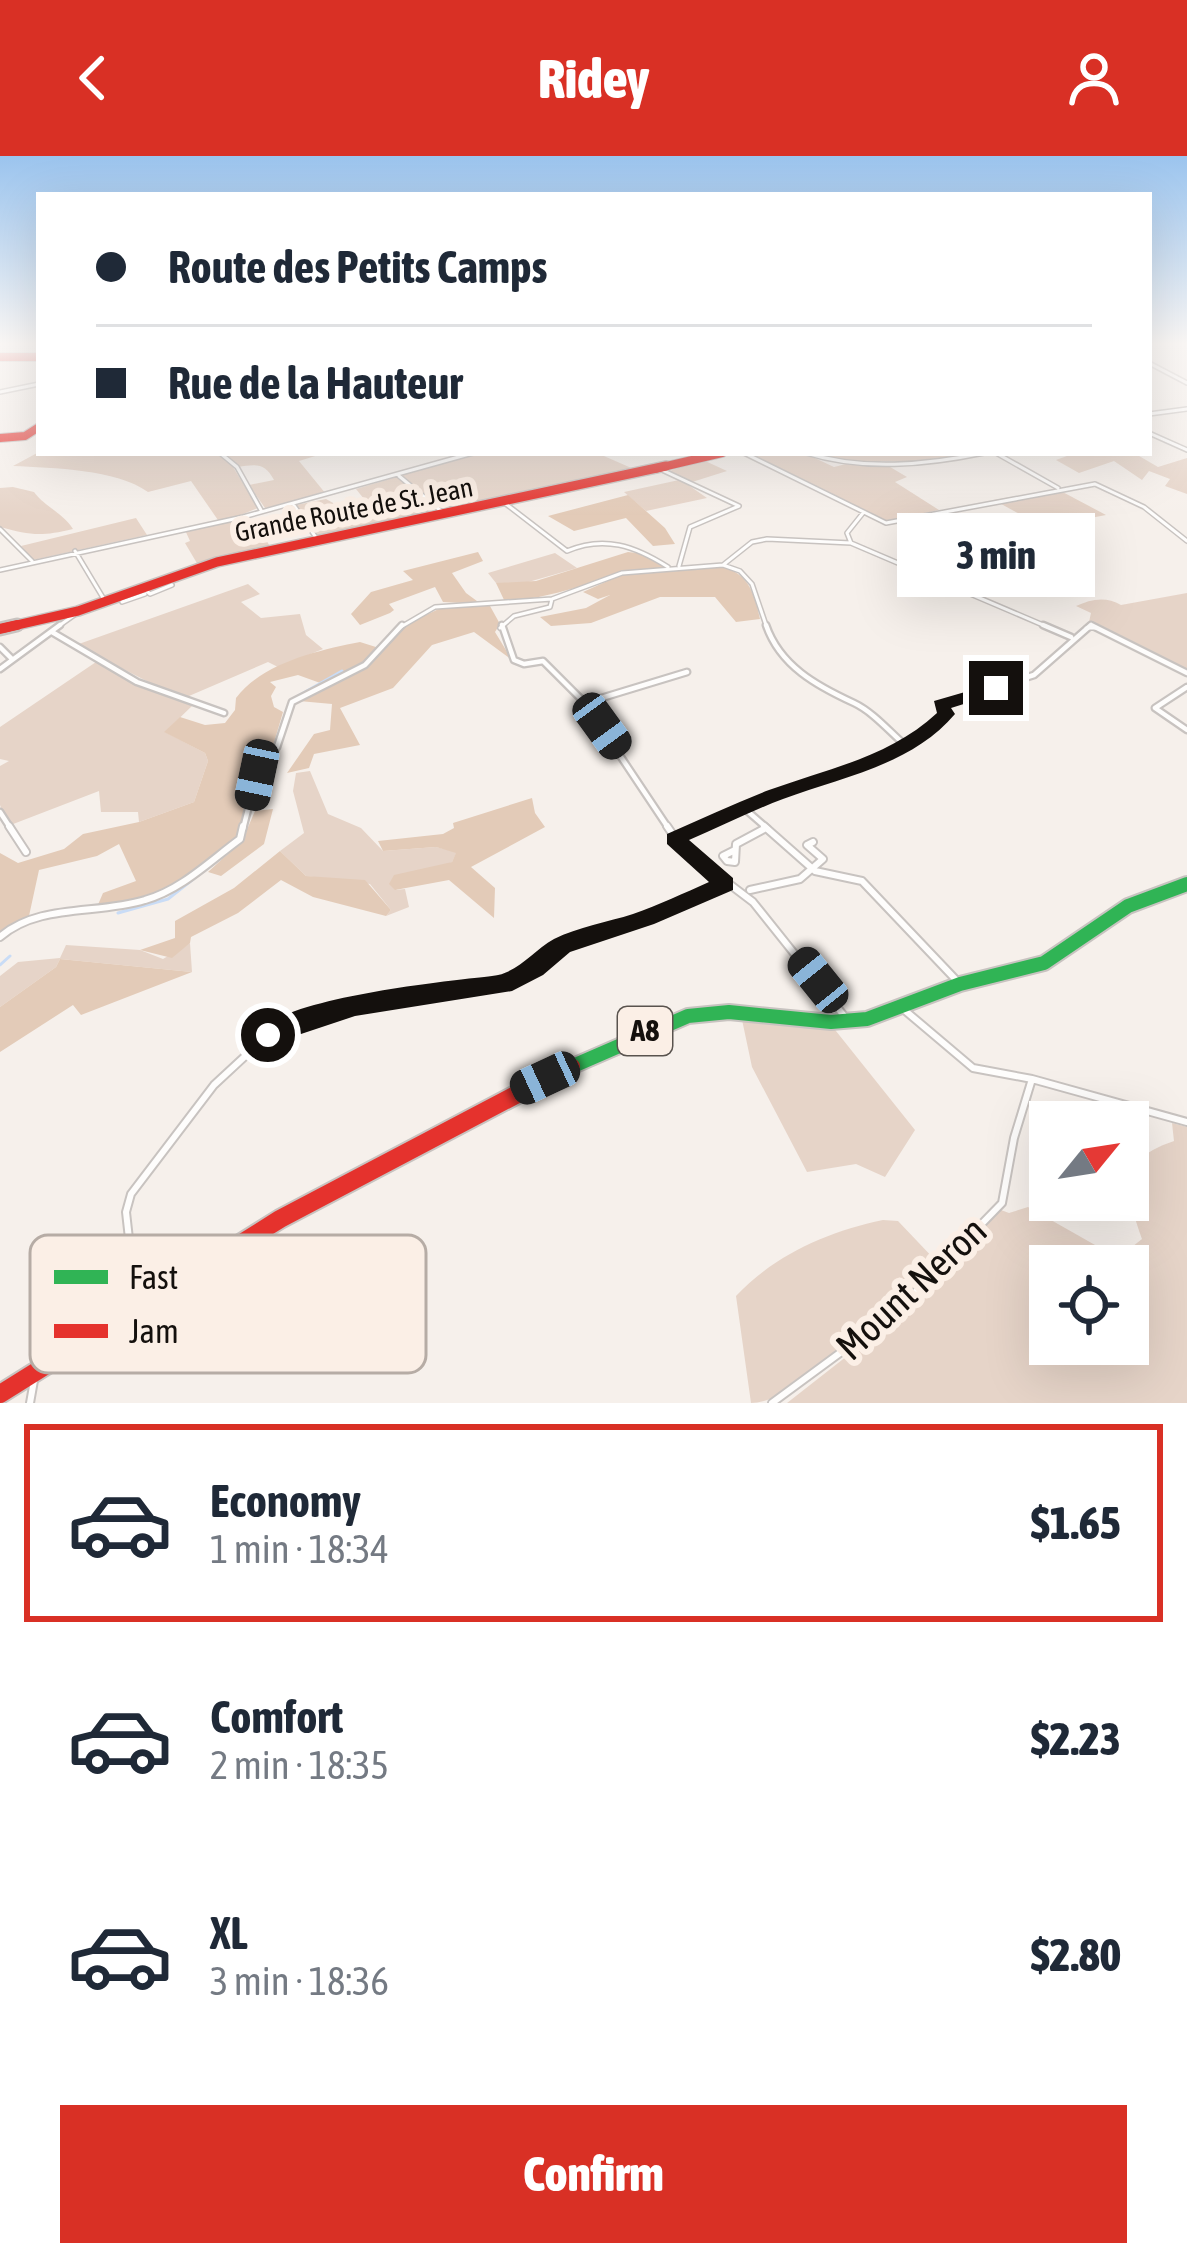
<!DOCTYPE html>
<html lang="en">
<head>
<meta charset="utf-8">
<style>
	body { margin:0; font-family:"Asap Condensed",sans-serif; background:#f2f2f3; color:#1f2937; height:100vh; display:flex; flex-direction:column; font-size:45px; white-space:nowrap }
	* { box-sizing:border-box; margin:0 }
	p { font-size:39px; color:#747a83 }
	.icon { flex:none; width:66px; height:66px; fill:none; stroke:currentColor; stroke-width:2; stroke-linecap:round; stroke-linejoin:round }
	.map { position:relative; height:1247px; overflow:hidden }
	.sheet { display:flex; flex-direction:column; background:#fff; flex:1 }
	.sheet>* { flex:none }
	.banner { position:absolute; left:36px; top:36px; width:1116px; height:264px; border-radius:0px; box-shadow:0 12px 48px #0002; display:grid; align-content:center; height:264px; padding:0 60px; background:#fff }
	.needle { width:78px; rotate:60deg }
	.controls { position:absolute; left:1029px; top:945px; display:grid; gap:24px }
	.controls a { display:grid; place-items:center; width:120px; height:120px; border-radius:0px; background:#fff; box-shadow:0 12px 48px #0002; font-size:60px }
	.end { position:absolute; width:54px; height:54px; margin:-27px; border:15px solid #14100d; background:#fff; box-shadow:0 0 0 6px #fff }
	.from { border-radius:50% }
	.bubble { position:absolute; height:84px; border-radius:0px; background:#fff; box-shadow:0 12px 48px #0002; font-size:39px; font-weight:800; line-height:84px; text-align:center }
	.car { position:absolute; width:36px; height:72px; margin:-36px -18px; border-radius:15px; box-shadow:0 0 9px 3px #0007; background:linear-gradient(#222 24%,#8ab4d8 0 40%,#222 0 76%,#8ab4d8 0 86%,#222 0) }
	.banner b { display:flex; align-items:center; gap:42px; height:114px; font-size:45px }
	.banner b+b { border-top:3px solid #e0e1e3 }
	.banner i { width:30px; height:30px; background:#1f2937 }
	ul { padding:21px 0 0; list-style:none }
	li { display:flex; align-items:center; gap:36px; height:198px; margin:0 24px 18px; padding:0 36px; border:6px solid transparent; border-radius:0px }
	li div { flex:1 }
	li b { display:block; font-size:45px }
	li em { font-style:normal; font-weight:800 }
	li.current { border-color:#d93025 }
	li>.icon { width:108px; height:108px; stroke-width:1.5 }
	.primary-button { display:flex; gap:24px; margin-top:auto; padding:24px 60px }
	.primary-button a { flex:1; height:138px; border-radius:0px; background:#d93025; color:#fff; font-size:48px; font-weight:800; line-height:138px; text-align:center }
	header { display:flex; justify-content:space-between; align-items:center; height:156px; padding:0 60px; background:#d93025; color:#fff; font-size:54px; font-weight:800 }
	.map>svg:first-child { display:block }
	.green { fill:#e6d4c8; fill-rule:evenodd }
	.forest { fill:#e3cbb8 }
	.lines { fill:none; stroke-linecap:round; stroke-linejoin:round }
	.stream { stroke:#c9dcf6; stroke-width:3 }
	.street-far2-casing { stroke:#c8c3c0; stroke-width:6 }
	.street-far1-casing { stroke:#c8c3c0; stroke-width:9 }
	.street-casing { stroke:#c8c3c0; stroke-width:10 }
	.fast-casing { stroke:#c8c3c0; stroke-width:18 }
	.jam-far4-casing { stroke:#c8c3c0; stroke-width:10 }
	.jam-far3-casing { stroke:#c8c3c0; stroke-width:12 }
	.jam-far2-casing { stroke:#c8c3c0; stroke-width:15 }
	.jam-far1-casing { stroke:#c8c3c0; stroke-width:18 }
	.jam-casing { stroke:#c8c3c0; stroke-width:22 }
	.street-far2 { stroke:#fefdfc; stroke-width:3 }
	.street-far1 { stroke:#fefdfc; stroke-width:4.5 }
	.street { stroke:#fefdfc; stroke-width:6 }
	.fast { stroke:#30b455; stroke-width:14 }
	.jam-far4 { stroke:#e5322d; stroke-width:8 }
	.jam-far3 { stroke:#e5322d; stroke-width:9 }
	.jam-far2 { stroke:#e5322d; stroke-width:10 }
	.jam-far1 { stroke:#e5322d; stroke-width:14 }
	.jam { stroke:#e5322d; stroke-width:18 }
	.route { fill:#14100d }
	.labels { text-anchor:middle; stroke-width:12; stroke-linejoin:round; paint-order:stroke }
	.far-street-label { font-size:27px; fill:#14100d; stroke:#fbefe6 }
	.shield { fill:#fbefe6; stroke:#59534e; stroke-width:3 }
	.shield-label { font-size:30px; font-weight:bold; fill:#14100d }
	.near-street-label { font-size:39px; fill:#14100d; stroke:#fbefe6 }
	.key { fill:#fbefe6; stroke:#b6aca5; stroke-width:3 }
	.key-label { font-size:33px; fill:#14100d }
</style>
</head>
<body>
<header><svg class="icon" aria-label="back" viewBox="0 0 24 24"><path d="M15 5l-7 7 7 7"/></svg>Ridey<svg class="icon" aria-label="person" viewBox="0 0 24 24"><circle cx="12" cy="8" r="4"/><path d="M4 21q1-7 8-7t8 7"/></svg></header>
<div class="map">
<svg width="1187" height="1247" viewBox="0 0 1187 1247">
	<rect width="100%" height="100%" fill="#f6f0eb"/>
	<path class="green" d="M 39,296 L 216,297 L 233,311 L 258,352 L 221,367 L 243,361 L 251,375 L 260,374 L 271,392 L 198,409 L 185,387 L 190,385 L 185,374 L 220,367 L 191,325 L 148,336 C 116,313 53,312 13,310 Z
		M 222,297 L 325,297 L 299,305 L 326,338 L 265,352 L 249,329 L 274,324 C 265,307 256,308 238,311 Z
		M 477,297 L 597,297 L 636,314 L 510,346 L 320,383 L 296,349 L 326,343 L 344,353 L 368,348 L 356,333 Z
		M 804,297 L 834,311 L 846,308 L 808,297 L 981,297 L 923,307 L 880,305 L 907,321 L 895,326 L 939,354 L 886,365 L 748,298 Z
		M 1075,297 L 1134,297 L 1158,311 L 1187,302 L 1187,338 L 1165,330 L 1170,323 L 1149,315 L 1142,324 L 1114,305 L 1079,317 L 1056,304 Z
		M 703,304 L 727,315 L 689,327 L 681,324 L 707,342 L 646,355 L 624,336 L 679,324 L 666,316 Z
		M 13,331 L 34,336 C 45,351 62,356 73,373 C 40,381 30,379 0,371 L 0,332 Z
		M 1057,333 L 1106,359 L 1043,371 L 994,344 Z
		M 136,362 L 147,379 L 33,404 L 21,390 Z
		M 555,397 L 577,412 L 518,429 L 496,427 L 488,417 Z
		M 248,428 L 260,438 L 241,446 L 261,462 L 300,458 L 306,479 L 323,493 L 278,511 L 268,506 L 182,543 L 76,489 Z
		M 1187,437 L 1187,516 L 1099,472 L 1089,466 L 1091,457 L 1076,450 C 1091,443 1106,440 1121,449 Z
		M 96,506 L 192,550 L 165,576 L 205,597 L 208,605 L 194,646 L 139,666 L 138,656 L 101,656 L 99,635 L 8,670 L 0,649 L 0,610 L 9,605 L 0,603 L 0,571 Z
		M 310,615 L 328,658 L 361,672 L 383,695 L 436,691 L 457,696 L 452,706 L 395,734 L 405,733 L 409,751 L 386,760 L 391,754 L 370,728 L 306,720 L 280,695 L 304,677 L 293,635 L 296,617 Z
		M 190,787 L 192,816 L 60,803 L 56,811 L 0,851 L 0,820 L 18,806 L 60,802 L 66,789 L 140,794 L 163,803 Z
		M 741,859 L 832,870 L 915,974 L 885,1021 L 856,1008 L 807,1016 L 752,911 Z
		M 1172,967 L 1187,971 L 1187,1247 L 787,1247 L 902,1157 L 1001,1054 L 1009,1057 L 1028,1051 L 1118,1102 L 1142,1083 C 1125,1034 1117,1004 1174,985 ZM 1128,1110 L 1128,1188 L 1050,1188 L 1050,1110 Z
		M 883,1064 L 898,1065 L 937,1106 C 904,1143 800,1247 751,1247 L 736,1140 C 776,1098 827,1076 883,1064 Z"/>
	<path class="forest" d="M 628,339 L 665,372 L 675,388 L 653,390 L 626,362 L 574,375 L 548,360 Z
		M 478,396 L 483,405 L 452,417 L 466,437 L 481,448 L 443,446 L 435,431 L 389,448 L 394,454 L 390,457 L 360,469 L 351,458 L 371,436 L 413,424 L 403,415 Z
		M 628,396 L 645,398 L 667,411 C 611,417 562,441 505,446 L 496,427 L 536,425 Z
		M 722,410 C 749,419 754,436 760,463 L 736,466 L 715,441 L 660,441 L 591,467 L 551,470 L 540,461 L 586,452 L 610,439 L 598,443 L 583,436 L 623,418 Z
		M 445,450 L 490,450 L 500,468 L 495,476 L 512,504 L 474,476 L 432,489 L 393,532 L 340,552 L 360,589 L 314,598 L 309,612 L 287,617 L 314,578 L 330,574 L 332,548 L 299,545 L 357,517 L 407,468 Z
		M 360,486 L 379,492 L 354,514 L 323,528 L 298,519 L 270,526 L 276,531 L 271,540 L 274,551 L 283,556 L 273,590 L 254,618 L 237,682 L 176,728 L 148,741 L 97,751 L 103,737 L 136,725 L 119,688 L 97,700 L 39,714 L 29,760 L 0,775 L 0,697 L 18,707 L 64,693 L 83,678 L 139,666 L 194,646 L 208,605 L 205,597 L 164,576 L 180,561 L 205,569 L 225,567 L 235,554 L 236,542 C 262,507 319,494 360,486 Z
		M 532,642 L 535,657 L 545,671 L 471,711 L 495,732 L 494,762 L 449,724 L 395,734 L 389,728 L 394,719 L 452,706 L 456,697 L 436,691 L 383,695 L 378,685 L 443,678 L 454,672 L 453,667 Z
		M 273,653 L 264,688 L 221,720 L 208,716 L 242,685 L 255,655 Z
		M 280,695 L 306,720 L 365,724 L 391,754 L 386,760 L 313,741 L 281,724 L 238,757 L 191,781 L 190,787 L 172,802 L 140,794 L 175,782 L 175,765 L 234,732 Z
		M 60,803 L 192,816 L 81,859 L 73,849 L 0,896 L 0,851 L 56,811 Z"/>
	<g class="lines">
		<path class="stream" d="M 282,570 L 291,544 L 342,515
			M 244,679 L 258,623
			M 118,757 L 168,743 L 230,694
			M 0,809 L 10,800"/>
		<defs>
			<path id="street-far2" d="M 1149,207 L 1187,227
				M 0,236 L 39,228
				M 1149,258 L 1187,253
				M 1149,277 L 1187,294
				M 220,297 L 237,311 L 261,354
				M 744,297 L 886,367 L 1095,328 L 1144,351 L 1187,385
				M 806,297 C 863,315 926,309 984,297
				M 996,297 L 1058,332
				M 662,314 L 739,350 L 690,371 L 679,410
				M 399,320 L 441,355
				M 293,348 L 317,383
				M 506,348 L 567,395 C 604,379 635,390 668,411
				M 0,373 L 32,405
				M 851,387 L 847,377 L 863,357
				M 75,395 L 105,445
				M 723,409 L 752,386 L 767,383 L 851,387 L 1050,472
				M 0,414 L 243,361 L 473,297
				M 142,431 L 150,438 L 172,429
				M 122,446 L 145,438
				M 56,472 L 77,457
				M 399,472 L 435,451 L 552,443 L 622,417 L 723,409 L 740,415 L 752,428 L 767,472
				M 500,472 L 514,460 L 550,451 L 552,443
				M 1086,472 L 1097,472"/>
			<path id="street-far1" d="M 502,469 L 514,504 L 524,508 L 543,505 L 585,547 L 669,673
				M 766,469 C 780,510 817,530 854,547 C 873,556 889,575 905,589
				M 1043,469 L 1071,481
				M 1091,469 L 1187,517
				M 52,476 L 137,526 L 224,557
				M 0,491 L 12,503
				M 0,513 L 60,469
				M 1187,531 L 1155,552 L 1187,574
				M 585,547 L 687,516
				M 745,653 L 768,673
				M 0,656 L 11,673
				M 243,673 L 257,618 L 277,591 L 292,546 L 365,509 L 402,469
				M 697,673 C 723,662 749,649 776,639 C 836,616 898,603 946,558 L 940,549 L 1034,519 L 1091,469"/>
			<path id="street" d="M 9,670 L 26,696
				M 667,670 L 682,692 L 753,746 L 845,861
				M 764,670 L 815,715 L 862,725 L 958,826
				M 674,683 L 704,670
				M 735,694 L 723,700 L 727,705 L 735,706 L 736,688 L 764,673
				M 750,734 L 800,723 L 823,703 L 807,689 L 813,686
				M 0,781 C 39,747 97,759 145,744 C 181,734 210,705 240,683 L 243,670
				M 902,852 L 973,912 L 1032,923 L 1187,966
				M 136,1145 L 126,1056 L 131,1038 L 214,929 L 269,878 L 295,865 L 353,848 L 510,826 L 562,790 L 652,760 L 726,728
				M 30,1247 L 35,1219
				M 772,1247 L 897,1155 L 1002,1047 L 1014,982 L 1032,923"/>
			<path id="fast" d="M 573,910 L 688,860 L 729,856 L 831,866 L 867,863 L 960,828 L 1044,807 L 1128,750 L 1187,728"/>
			<path id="jam-far4" d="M 0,201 L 39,201
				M 0,282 L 25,280 L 39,271
				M 654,313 L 722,297"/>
			<path id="jam-far3" d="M 4,472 L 78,455 L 217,406 L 666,310"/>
			<path id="jam-far2" d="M 0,473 L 17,469"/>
			<path id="jam-far1" d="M 538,927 L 573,910"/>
			<path id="jam" d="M 0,1238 L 280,1063 L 544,924"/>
		</defs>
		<use href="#street-far2" class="street-far2-casing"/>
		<use href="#street-far1" class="street-far1-casing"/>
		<use href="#street" class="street-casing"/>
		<use href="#fast" class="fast-casing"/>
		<use href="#jam-far4" class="jam-far4-casing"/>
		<use href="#jam-far3" class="jam-far3-casing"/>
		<use href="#jam-far2" class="jam-far2-casing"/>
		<use href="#jam-far1" class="jam-far1-casing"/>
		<use href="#jam" class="jam-casing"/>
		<use href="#street-far2" class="street-far2"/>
		<use href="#street-far1" class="street-far1"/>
		<use href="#street" class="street"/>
		<use href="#fast" class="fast"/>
		<use href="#jam-far4" class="jam-far4"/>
		<use href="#jam-far3" class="jam-far3"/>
		<use href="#jam-far2" class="jam-far2"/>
		<use href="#jam-far1" class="jam-far1"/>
		<use href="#jam" class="jam"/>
	</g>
	<linearGradient id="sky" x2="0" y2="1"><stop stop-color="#9bc4ee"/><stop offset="0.52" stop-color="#fbf8f6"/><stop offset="1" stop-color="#fbf8f6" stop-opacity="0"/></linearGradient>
	<rect width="1187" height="360" fill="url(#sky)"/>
	<path class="route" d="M 996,527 L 1004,532 L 1002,536 L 951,552 L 955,558 C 912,609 842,621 783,643 C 751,655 720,671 689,684 L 733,722 L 733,734 L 654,768 L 570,796 L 543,819 L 512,835 L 355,860 L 268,889 L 256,879 C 277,842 448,825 492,820 C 519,817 532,795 554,783 C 578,771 608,766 633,758 C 659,749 684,737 709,726 L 667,688 L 667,678 C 701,663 735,647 769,634 C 827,613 890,601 937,557 L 934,545 Z"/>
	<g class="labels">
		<g class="far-street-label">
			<text transform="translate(354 354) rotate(-11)" y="9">Grande Route de St. Jean</text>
		</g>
		<rect class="shield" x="618" y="851" width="54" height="48" rx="9"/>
		<g class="shield-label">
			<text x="645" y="885">A8</text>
		</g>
		<g class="near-street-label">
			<text transform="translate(911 1132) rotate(-43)" y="14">Mount Neron</text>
		</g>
	</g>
	<rect x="30" y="1079" width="396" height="138" rx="18" class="key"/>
	<rect x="54" y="1114" width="54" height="14" fill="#30b455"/>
	<rect x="54" y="1168" width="54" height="14" fill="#e5322d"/>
	<g class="key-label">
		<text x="129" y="1133">Fast</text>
		<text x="129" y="1187">Jam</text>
	</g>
</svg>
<div class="controls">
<a><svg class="needle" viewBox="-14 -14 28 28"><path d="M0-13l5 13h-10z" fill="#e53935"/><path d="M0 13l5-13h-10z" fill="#747a83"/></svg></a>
<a><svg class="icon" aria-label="locate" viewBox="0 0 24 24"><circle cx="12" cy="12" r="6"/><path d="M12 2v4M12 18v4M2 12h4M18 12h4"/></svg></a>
</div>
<i class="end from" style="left:268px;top:879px"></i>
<i class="end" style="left:996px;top:532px"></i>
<div class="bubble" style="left:897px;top:357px;width:198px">3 min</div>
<i class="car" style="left:602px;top:570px;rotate:144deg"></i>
<i class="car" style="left:257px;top:619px;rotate:192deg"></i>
<i class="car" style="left:818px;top:824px;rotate:321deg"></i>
<i class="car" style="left:545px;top:922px;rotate:245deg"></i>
<div class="banner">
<b><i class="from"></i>Route des Petits Camps</b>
<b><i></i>Rue de la Hauteur</b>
</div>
</div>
<section class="sheet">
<ul>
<li class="current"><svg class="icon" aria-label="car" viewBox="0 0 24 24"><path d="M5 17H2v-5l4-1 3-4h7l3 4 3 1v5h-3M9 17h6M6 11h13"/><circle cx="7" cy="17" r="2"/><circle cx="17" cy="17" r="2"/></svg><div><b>Economy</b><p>1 min · 18:34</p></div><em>$1.65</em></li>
<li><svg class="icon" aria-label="car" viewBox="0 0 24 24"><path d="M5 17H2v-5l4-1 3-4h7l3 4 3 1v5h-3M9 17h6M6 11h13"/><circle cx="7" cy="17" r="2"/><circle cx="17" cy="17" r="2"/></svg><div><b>Comfort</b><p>2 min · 18:35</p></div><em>$2.23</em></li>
<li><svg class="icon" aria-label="car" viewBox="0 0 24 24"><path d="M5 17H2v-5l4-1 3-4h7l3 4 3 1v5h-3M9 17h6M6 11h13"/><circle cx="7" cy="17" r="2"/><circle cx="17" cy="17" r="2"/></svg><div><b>XL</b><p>3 min · 18:36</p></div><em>$2.80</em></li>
</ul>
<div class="primary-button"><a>Confirm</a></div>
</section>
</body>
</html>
